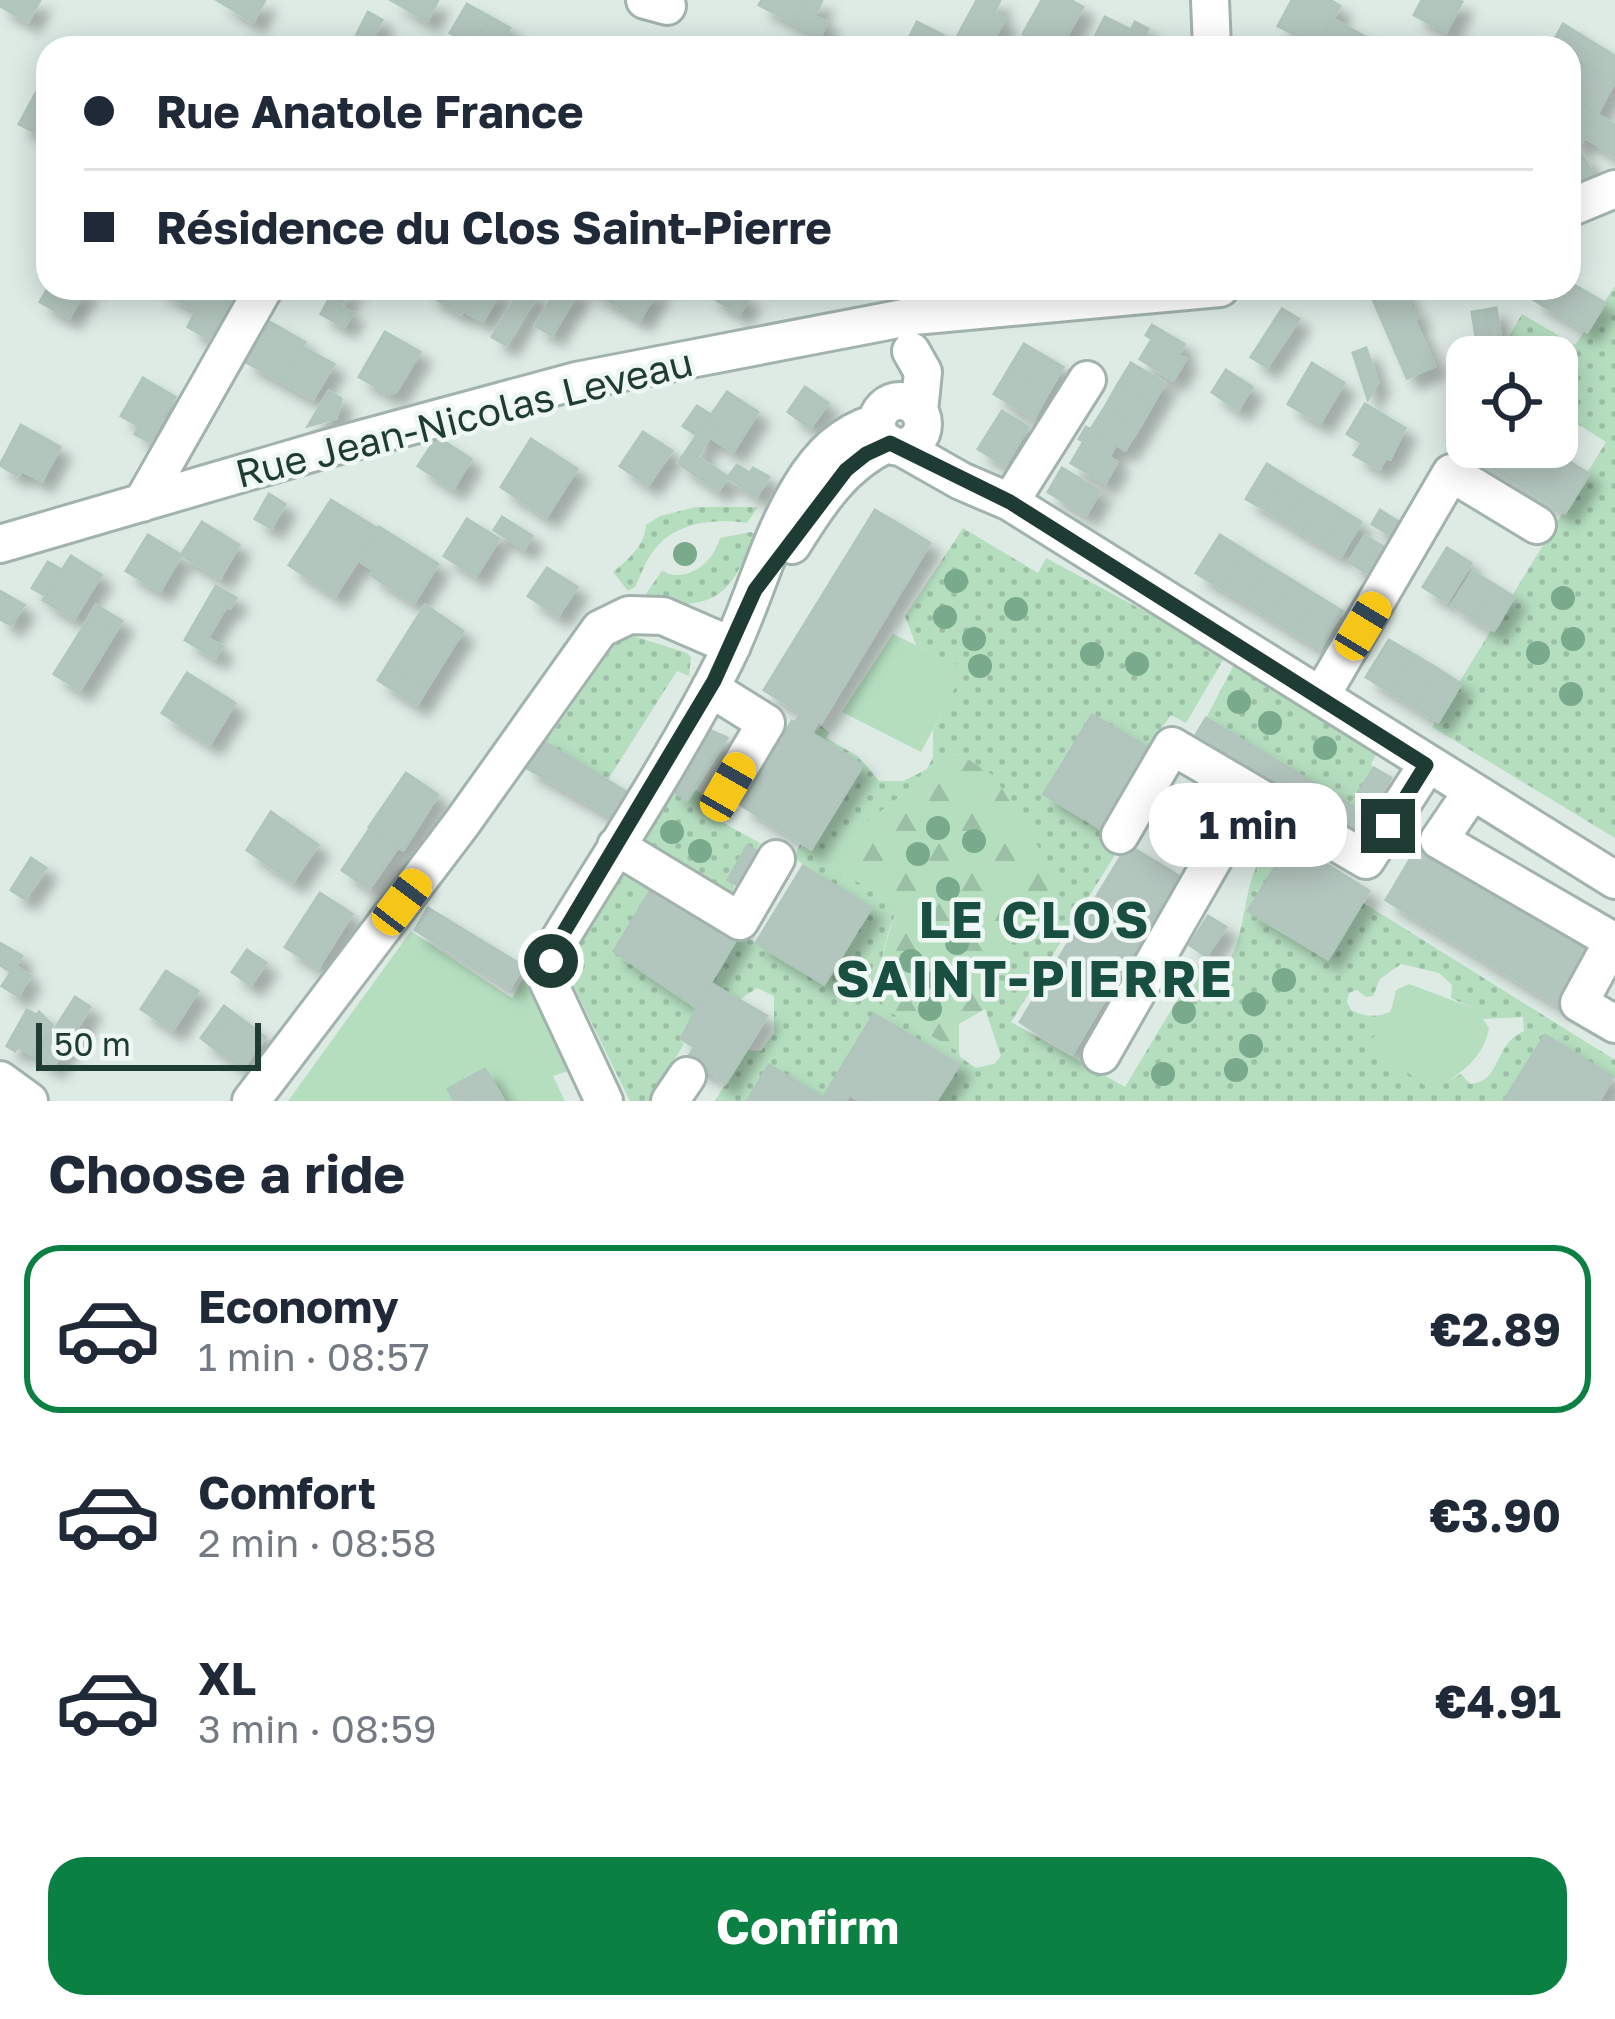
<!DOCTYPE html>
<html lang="en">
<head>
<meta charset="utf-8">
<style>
	body { margin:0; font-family:"Golos Text",sans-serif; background:#f6f6f7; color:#1f2937; height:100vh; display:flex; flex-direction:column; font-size:45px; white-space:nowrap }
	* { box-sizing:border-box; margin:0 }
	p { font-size:39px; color:#747a83 }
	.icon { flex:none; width:66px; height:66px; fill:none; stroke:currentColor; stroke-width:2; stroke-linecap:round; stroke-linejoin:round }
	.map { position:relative; height:1101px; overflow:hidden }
	.sheet { display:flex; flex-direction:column; background:#fff; flex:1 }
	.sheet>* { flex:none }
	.top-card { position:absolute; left:36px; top:36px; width:1545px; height:264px; border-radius:36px; box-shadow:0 6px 30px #0003; display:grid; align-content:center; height:264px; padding:0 48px; background:#fff }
	.buttons { position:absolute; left:1446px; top:336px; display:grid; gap:24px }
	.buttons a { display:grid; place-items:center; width:132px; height:132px; border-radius:24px; background:#fff; box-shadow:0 6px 30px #0003; font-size:60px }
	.scale { position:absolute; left:36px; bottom:30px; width:225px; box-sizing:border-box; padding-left:12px; border:6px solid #1e3c33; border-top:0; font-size:33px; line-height:42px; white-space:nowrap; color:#1e3c33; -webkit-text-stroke:9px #eef7f3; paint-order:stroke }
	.end { position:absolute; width:54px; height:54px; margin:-27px; border:15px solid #1e3c33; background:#fff; box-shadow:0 0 0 6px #fff }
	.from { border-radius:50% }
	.bubble { position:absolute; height:84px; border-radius:36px; background:#fff; box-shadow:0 6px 30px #0003; font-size:39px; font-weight:700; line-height:84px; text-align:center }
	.car { position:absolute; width:36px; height:72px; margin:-36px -18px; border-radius:15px; box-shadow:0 0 9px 3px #0007; background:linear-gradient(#f5c518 24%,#345 0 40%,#f5c518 0 76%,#345 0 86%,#f5c518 0) }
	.top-card b { display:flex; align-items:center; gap:42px; height:114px; font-size:45px }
	.top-card b+b { border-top:3px solid #e0e1e3 }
	.top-card i { width:30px; height:30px; background:#1f2937 }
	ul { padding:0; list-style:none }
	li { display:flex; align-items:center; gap:36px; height:168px; margin:0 24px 18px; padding:0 24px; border:6px solid transparent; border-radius:36px }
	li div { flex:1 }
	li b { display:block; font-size:45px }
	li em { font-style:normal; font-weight:700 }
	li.on { border-color:#0b8043 }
	li>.icon { width:108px; height:108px; stroke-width:1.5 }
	h2 { padding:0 48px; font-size:54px; line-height:144px }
	.action { display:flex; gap:24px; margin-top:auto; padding:24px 48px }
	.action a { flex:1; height:138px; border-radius:36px; background:#0b8043; color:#fff; font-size:48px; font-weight:700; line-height:138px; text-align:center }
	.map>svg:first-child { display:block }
	.green { fill:url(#green-dots); fill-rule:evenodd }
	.forest { fill:url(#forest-firs) }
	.pitch { fill:#b5debf }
	.building { fill:#b3c6be; stroke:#b0c5bc; stroke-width:3; filter:url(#shadow) }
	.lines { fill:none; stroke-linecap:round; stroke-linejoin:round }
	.minor-casing { stroke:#a1b3ac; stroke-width:42 }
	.minor { stroke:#fff; stroke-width:36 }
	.tree { fill:#79aa8b }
	.route { stroke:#1e3c33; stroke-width:15 }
	.labels { text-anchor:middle; stroke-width:9; stroke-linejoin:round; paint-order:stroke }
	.street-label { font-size:39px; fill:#1e3c33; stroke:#eef7f3 }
	.district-label { font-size:51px; font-weight:bold; letter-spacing:3px; fill:#194f40; stroke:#eef7f3 }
</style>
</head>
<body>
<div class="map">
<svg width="1615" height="1101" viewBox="0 0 1615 1101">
	<defs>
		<pattern id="green-dots" width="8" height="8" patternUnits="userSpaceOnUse" patternTransform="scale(3)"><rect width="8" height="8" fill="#b5debf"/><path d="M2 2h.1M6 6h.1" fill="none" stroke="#9bbfa5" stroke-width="1.8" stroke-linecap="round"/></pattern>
		<pattern id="forest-firs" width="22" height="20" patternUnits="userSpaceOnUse" patternTransform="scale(3)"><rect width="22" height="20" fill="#b5debf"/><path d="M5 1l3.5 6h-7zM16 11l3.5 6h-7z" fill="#9bbfa5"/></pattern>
		<filter id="shadow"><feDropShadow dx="11" dy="11" stdDeviation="6" flood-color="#0004"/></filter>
	</defs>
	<rect width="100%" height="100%" fill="#deebe5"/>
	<path class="green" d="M 1615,286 L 1615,838 L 1432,727 L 1606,442 L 1557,411 L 1557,357 L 1497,357 L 1522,314 L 1575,345 Z
		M 696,507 L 758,507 L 747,523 C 713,518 673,522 652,553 C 644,563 641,576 635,587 L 628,591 L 613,572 C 628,560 645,545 646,525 L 660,516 Z
		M 963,528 L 1038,573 L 1046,558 L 1226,655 L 1186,723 L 1171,715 L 1158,733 L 1170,742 L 1162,756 L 1092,715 L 1045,794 L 1123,842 L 1011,1022 L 1125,1087 L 1203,957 L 1207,1003 C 1215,985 1226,969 1234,951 C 1249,915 1243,862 1280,838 L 1291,842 L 1249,910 L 1362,902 L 1615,1060 L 1615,1078 L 1545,1035 L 1504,1101 L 936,1101 L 959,1063 L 874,1014 L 823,1098 L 769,1065 L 747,1101 L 715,1101 L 746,1050 L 761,1051 L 774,1033 L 774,996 L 757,988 L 739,1000 L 710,983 L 740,933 L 824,984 L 870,909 L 794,858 L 800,844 L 812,851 L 861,772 L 862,764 L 813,734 L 821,726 L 829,732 L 826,738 L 859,757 L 879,781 L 904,781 L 927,769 L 933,757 L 933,730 L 964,669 L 916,645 L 905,616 ZM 960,754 L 1058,880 L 1009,946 L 985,1009 L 1001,1056 L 994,1064 L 976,1068 L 960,1057 L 959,1052 L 884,1008 C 877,967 883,937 902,901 L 815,863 L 953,755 ZM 1401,964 L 1439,973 L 1452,985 L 1451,998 L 1475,1009 L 1483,1019 L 1523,1017 L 1524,1031 C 1493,1044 1502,1082 1470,1084 L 1461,1074 L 1436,1088 L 1368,1041 L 1378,1035 L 1392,1011 C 1378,1018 1364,1017 1351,1010 L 1347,1002 L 1349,993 L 1357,990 L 1366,997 L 1373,996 L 1380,979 Z
		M 751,532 L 756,535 C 749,546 746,557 739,569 C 716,614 681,602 638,605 L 662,571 C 687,584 713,563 720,538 Z
		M 634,636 L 687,653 L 691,657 L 689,676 L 677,671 L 607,781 L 545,743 L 613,647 L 621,639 Z
		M 1236,661 L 1378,751 L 1371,764 L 1374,768 L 1355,797 L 1371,808 L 1367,815 L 1206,718 Z
		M 694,789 L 708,798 L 711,816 L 760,843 L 756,851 L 747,847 L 732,892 L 725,893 L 635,851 L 673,791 L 687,799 Z
		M 626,864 L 657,880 L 614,951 L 695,1007 L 701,999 L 704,1001 L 680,1040 L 684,1044 L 649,1101 L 630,1101 L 570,979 L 573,949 Z"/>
	<path class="forest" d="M 960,754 L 994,776 L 1059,880 L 1009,946 L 985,1009 L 959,1024 L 959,1052 L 883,1008 C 877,967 885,938 901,901 L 814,863 L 953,755 Z"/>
	<path class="pitch" d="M 893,634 L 965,669 L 921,752 L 842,712 Z
		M 411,931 L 512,998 L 525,975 L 540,979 L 577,1068 L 553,1076 L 565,1101 L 288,1101 Z
		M 1409,984 L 1476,1009 L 1489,1028 C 1484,1057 1461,1074 1437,1088 L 1424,1085 L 1367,1042 C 1386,1030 1392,1011 1396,990 Z"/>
	<path class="building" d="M 0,0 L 40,0 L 28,22 L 0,6 Z
		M 217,0 L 265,0 L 253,22 Z
		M 391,0 L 438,0 L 427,21 Z
		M 762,0 L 806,0 L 795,24 L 759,5 Z
		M 806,0 L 822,0 L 815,16 L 827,22 L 820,37 L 795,24 Z
		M 977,0 L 1000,0 L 994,13 L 1005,19 L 989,48 L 951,48 Z
		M 1042,0 L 1070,0 L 1083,7 L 1060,48 L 1050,48 L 1023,34 Z
		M 1292,0 L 1330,0 L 1340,6 L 1318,46 L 1278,26 Z
		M 1422,0 L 1458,0 L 1462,2 L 1446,32 L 1414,15 Z
		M 467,4 L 490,17 L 473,46 L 450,33 Z
		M 368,12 L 382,20 L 369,42 L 356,36 Z
		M 490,17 L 510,28 L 498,48 L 476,48 L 473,46 Z
		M 1105,17 L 1131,30 L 1135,22 L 1148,29 L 1144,37 L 1157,43 L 1154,48 L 1089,48 Z
		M 1333,19 L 1385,48 L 1317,48 Z
		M 917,22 L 943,35 L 936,48 L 904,48 Z
		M 1563,24 L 1615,56 L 1615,81 L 1569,56 L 1569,48 L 1551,46 Z
		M 1583,64 L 1615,81 L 1597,114 L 1569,95 Z
		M 36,93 L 48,100 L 48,139 L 19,124 Z
		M 1569,95 L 1597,114 L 1590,127 L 1569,113 Z
		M 1569,113 L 1590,127 L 1597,114 L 1615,125 L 1615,157 L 1585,137 L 1578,147 L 1569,141 Z
		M 1581,153 L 1594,176 L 1579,183 L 1569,159 Z
		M 1569,282 L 1605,303 L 1587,332 L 1534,300 L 1541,288 L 1569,288 Z
		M 48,288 L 86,288 L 69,318 L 40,302 Z
		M 156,288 L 237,288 L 209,339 L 188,327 L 196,310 Z
		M 335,288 L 350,288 L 340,306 L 353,313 L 344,327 L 321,314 Z
		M 431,288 L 476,288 L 461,314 L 428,294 Z
		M 480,288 L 502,288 L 483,321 L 466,312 Z
		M 522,288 L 538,293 L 506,345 L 492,337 Z
		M 558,288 L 580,288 L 552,335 L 535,326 Z
		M 588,288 L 658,288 L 640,320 Z
		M 715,288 L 731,288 L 749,299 L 739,314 L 710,296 Z
		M 1368,288 L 1402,288 L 1412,312 L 1416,310 L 1419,317 L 1414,319 L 1435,366 L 1407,378 Z
		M 1496,308 L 1502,346 L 1492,348 L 1485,310 Z
		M 1282,309 L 1299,319 L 1267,367 L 1251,357 Z
		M 1485,310 L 1492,348 L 1478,350 L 1472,312 Z
		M 268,321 L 305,342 L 282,382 L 244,361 Z
		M 1152,325 L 1184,344 L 1178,355 L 1186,359 L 1173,380 L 1140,359 L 1152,339 L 1146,335 Z
		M 385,332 L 420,352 L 396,392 L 389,394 L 359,377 Z
		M 1024,344 L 1063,367 L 1048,393 L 1009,369 Z
		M 302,347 L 334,364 L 313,399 L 282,382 Z
		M 1366,348 L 1378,382 L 1368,399 L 1353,353 Z
		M 1131,363 L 1165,383 L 1152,405 L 1118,384 Z
		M 1312,363 L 1344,383 L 1320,423 L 1288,404 Z
		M 1009,369 L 1048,393 L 1034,418 L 994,394 Z
		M 1226,370 L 1252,387 L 1238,410 L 1212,392 Z
		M 143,378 L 175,397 L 150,442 L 135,434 L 139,426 L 121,416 Z
		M 1118,384 L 1152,405 L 1139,428 L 1105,407 Z
		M 805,387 L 828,403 L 810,428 L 788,412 Z
		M 329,391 L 341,399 L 336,418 L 308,426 Z
		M 727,392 L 758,412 L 733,452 L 710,437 L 716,427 L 707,421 Z
		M 1365,404 L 1405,428 L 1390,459 L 1386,457 L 1379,469 L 1354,455 L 1362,443 L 1347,434 Z
		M 697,406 L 711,415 L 697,435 L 683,426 Z
		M 1105,407 L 1139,428 L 1125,450 L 1091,429 Z
		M 1467,407 L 1467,447 L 1477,447 L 1472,455 L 1447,440 Z
		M 1002,411 L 1028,427 L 1005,466 L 978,449 Z
		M 707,421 L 716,427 L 697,457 L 687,450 Z
		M 21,425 L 60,447 L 42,481 L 21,470 L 18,476 L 0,465 Z
		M 1086,427 L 1116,444 L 1109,457 L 1117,462 L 1105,483 L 1071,463 L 1084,441 L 1079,439 Z
		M 643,432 L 672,451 L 648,485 L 620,466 Z
		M 437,437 L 471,459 L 453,489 L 418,466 Z
		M 531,439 L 577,469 L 546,517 L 501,487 Z
		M 1477,447 L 1507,447 L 1494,469 L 1472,455 Z
		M 1507,447 L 1541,447 L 1518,484 L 1494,469 Z
		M 1541,447 L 1565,459 L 1542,499 L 1518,484 Z
		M 687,450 L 728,477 L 718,491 L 678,463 Z
		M 1565,459 L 1589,474 L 1565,513 L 1542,499 Z
		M 1267,464 L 1286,476 L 1266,510 L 1246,499 Z
		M 737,465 L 750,473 L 753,468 L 769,477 L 756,497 L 728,477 Z
		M 1062,468 L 1100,491 L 1086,515 L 1048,492 Z
		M 1286,476 L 1305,488 L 1284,522 L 1266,510 Z
		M 1305,488 L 1324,499 L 1302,533 L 1284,522 Z
		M 269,494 L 285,504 L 271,528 L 255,519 Z
		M 1324,499 L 1343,511 L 1322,545 L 1302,533 Z
		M 331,500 L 378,529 L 335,596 L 289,565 Z
		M 875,510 L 930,543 L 821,723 L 818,721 L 811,733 L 795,723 L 801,713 L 764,690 Z
		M 1380,510 L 1402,524 L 1394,537 L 1372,524 Z
		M 1343,511 L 1361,522 L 1341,556 L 1322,545 Z
		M 502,517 L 532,536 L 524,549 L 494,530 Z
		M 467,519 L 499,539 L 476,576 L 444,556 Z
		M 202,522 L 239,545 L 220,578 L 181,555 Z
		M 379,527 L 438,564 L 414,603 L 371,575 L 374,570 L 358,560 Z
		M 148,535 L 181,555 L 160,591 L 126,571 Z
		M 1220,535 L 1244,550 L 1221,588 L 1196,573 Z
		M 1365,536 L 1387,549 L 1379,562 L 1357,549 Z
		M 1447,548 L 1471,563 L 1447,602 L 1423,587 Z
		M 1357,549 L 1379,562 L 1371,575 L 1349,562 Z
		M 1244,550 L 1267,565 L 1245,602 L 1221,588 Z
		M 71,556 L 101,575 L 74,619 L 43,600 Z
		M 48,562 L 62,570 L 46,596 L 32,588 Z
		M 1267,565 L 1292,580 L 1269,617 L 1245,602 Z
		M 547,568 L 577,587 L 558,616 L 528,596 Z
		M 1473,572 L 1495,585 L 1474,619 L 1452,605 Z
		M 1292,580 L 1316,595 L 1294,633 L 1269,617 Z
		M 1495,585 L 1514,597 L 1494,631 L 1474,619 Z
		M 216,586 L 236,598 L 230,608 L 226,606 L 207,638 L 222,646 L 215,658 L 185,640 Z
		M 0,591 L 24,605 L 11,625 L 0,619 Z
		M 1316,595 L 1342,611 L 1320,648 L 1294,633 Z
		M 96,605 L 122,621 L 115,633 L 89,618 Z
		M 425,605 L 463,631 L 427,688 L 388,664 Z
		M 89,618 L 115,633 L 80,690 L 54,674 Z
		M 1389,640 L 1413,654 L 1390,692 L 1366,677 Z
		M 1413,654 L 1438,669 L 1414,707 L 1390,692 Z
		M 388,664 L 427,688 L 417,705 L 378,680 Z
		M 1438,669 L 1461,684 L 1438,722 L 1414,707 Z
		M 187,673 L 235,703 L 210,744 L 162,713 Z
		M 1092,715 L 1162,756 L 1113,836 L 1044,794 Z
		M 1206,718 L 1375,820 L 1362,843 L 1193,740 Z
		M 792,721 L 862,765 L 811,849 L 741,805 Z
		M 710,730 L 727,738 L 687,800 L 673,791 Z
		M 541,740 L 628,793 L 613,817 L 525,767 Z
		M 1374,768 L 1391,778 L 1371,808 L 1355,797 Z
		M 406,773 L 438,795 L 403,850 L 369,827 Z
		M 271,812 L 318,845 L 293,882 L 247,850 Z
		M 370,828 L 398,847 L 369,889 L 342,870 Z
		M 1291,842 L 1369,891 L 1328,959 L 1248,911 Z
		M 1128,845 L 1179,876 L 1072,1054 L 1020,1022 Z
		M 747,846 L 762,854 L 743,888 L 728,880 Z
		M 1418,846 L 1594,953 L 1561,1007 L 1386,900 Z
		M 31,858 L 46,868 L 25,899 L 11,890 Z
		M 803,866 L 871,908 L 824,984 L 756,943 Z
		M 657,880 L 741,931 L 696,1007 L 614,951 Z
		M 320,893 L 352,914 L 318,968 L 285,947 Z
		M 428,908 L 523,966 L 510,988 L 415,930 Z
		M 1208,916 L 1226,927 L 1206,956 L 1190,945 Z
		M 0,943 L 22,956 L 11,972 L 0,965 Z
		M 247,950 L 266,963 L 251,985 L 232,972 Z
		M 15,966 L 30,976 L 18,996 L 2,986 Z
		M 166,971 L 198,991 L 173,1030 L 141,1009 Z
		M 710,983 L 767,1016 L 725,1084 L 706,1068 L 705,1071 L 686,1060 L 695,1047 L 681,1039 Z
		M 75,997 L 90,1007 L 53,1067 L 37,1057 Z
		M 224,1006 L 232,1012 L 210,1045 L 201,1038 Z
		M 27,1010 L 37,1015 L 39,1012 L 52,1025 L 33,1055 L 18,1046 L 15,1051 L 7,1046 Z
		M 232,1012 L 265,1037 L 243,1068 L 210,1045 Z
		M 874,1014 L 959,1065 L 936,1101 L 861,1101 L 849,1094 L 845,1101 L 823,1098 Z
		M 1545,1035 L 1613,1077 L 1599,1101 L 1504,1101 Z
		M 769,1065 L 823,1098 L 828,1101 L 747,1101 Z
		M 485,1069 L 504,1101 L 455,1101 L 448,1089 Z"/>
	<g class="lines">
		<defs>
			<path id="minor" d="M 645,0 L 667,6
				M 1210,0 L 1212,48
				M 1569,208 L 1615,189
				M 911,351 L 923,372 L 919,411
				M877 424a23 23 0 1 1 46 0a23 23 0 1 1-46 0Z
				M 901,447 L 961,481 L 1010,502 L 1615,880
				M 1010,502 L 1087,380
				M 142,503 L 264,288
				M 0,544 L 325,449 L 576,381 L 914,316 L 1220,288
				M 792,545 C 818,503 843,464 889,443
				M 710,688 L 766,723 L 728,787
				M 1321,696 L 1451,473 L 1537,525
				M 1471,793 L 1439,840 L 1615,942
				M 1120,835 L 1172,746 L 1366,860 L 1427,765
				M 616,846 L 740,921 L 776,859
				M 1613,941 L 1579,1003 L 1615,1024
				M 1101,1055 L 1251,793
				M 0,1080 L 29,1101
				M 251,1101 L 462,823 L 600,629 L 629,615 L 663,616 L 732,646
				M 604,1101 L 546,977 L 555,947 C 612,853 674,760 724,662 C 753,605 767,541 801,486 C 820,455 842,433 876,423
				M 670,1101 L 687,1076"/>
		</defs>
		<use href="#minor" class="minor-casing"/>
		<use href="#minor" class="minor"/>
	</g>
	<g class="tree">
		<circle cx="685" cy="554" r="12"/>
		<circle cx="956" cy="581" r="12"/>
		<circle cx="1563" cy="598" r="12"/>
		<circle cx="1016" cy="609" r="12"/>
		<circle cx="945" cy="617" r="12"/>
		<circle cx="974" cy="639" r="12"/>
		<circle cx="1573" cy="639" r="12"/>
		<circle cx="1538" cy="653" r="12"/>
		<circle cx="1092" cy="654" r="12"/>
		<circle cx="1137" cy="664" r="12"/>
		<circle cx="980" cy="666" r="12"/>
		<circle cx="1571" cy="694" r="12"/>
		<circle cx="1239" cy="702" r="12"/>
		<circle cx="1270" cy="723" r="12"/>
		<circle cx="1325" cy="748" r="12"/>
		<circle cx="938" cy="828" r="12"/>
		<circle cx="672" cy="832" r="12"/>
		<circle cx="974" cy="841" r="12"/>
		<circle cx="700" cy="851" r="12"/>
		<circle cx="918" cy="854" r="12"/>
		<circle cx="948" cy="889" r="12"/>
		<circle cx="957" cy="943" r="12"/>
		<circle cx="911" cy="961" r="12"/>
		<circle cx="938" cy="980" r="12"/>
		<circle cx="1284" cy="980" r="12"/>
		<circle cx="1254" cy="1004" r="12"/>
		<circle cx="930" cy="1009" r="12"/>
		<circle cx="1184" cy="1012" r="12"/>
		<circle cx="1251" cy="1046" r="12"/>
		<circle cx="1236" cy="1070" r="12"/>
		<circle cx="1163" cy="1074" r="12"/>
	</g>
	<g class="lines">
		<path class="route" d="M 551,961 L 555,947 L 714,681 L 755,590 L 846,470 L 866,454 L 890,443 L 1010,502 L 1426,765 L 1388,826"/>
	</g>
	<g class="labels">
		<g class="street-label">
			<text transform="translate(464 418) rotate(-14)" y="14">Rue Jean-Nicolas Leveau</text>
		</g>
		<g class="district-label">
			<text x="1035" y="938">LE CLOS<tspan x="1035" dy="59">SAINT-PIERRE</tspan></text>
		</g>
	</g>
</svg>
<div class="buttons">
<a><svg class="icon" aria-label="locate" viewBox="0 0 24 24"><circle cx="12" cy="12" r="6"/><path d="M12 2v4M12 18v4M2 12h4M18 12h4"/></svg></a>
</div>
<div class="scale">50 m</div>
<i class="end from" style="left:551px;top:961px"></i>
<i class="end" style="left:1388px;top:826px"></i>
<div class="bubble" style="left:1149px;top:783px;width:198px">1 min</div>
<i class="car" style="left:1363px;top:626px;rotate:31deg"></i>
<i class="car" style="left:728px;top:787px;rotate:30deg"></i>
<i class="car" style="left:402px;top:902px;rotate:37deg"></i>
<div class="top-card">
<b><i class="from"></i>Rue Anatole France</b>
<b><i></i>Résidence du Clos Saint-Pierre</b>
</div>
</div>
<section class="sheet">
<h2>Choose a ride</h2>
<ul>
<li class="on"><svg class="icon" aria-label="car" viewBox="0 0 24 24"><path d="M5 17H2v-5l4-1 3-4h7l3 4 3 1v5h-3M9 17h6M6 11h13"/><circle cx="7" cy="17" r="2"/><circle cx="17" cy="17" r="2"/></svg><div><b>Economy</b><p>1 min · 08:57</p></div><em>€2.89</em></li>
<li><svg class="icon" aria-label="car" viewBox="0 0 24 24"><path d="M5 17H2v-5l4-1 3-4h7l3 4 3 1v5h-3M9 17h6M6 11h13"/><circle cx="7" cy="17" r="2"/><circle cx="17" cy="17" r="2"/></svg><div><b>Comfort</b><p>2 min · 08:58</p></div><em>€3.90</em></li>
<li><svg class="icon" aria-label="car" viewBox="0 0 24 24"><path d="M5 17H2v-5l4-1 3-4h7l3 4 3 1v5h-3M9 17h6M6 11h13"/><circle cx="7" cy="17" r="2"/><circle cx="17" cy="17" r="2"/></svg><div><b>XL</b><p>3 min · 08:59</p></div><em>€4.91</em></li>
</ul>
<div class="action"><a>Confirm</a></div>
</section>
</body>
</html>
